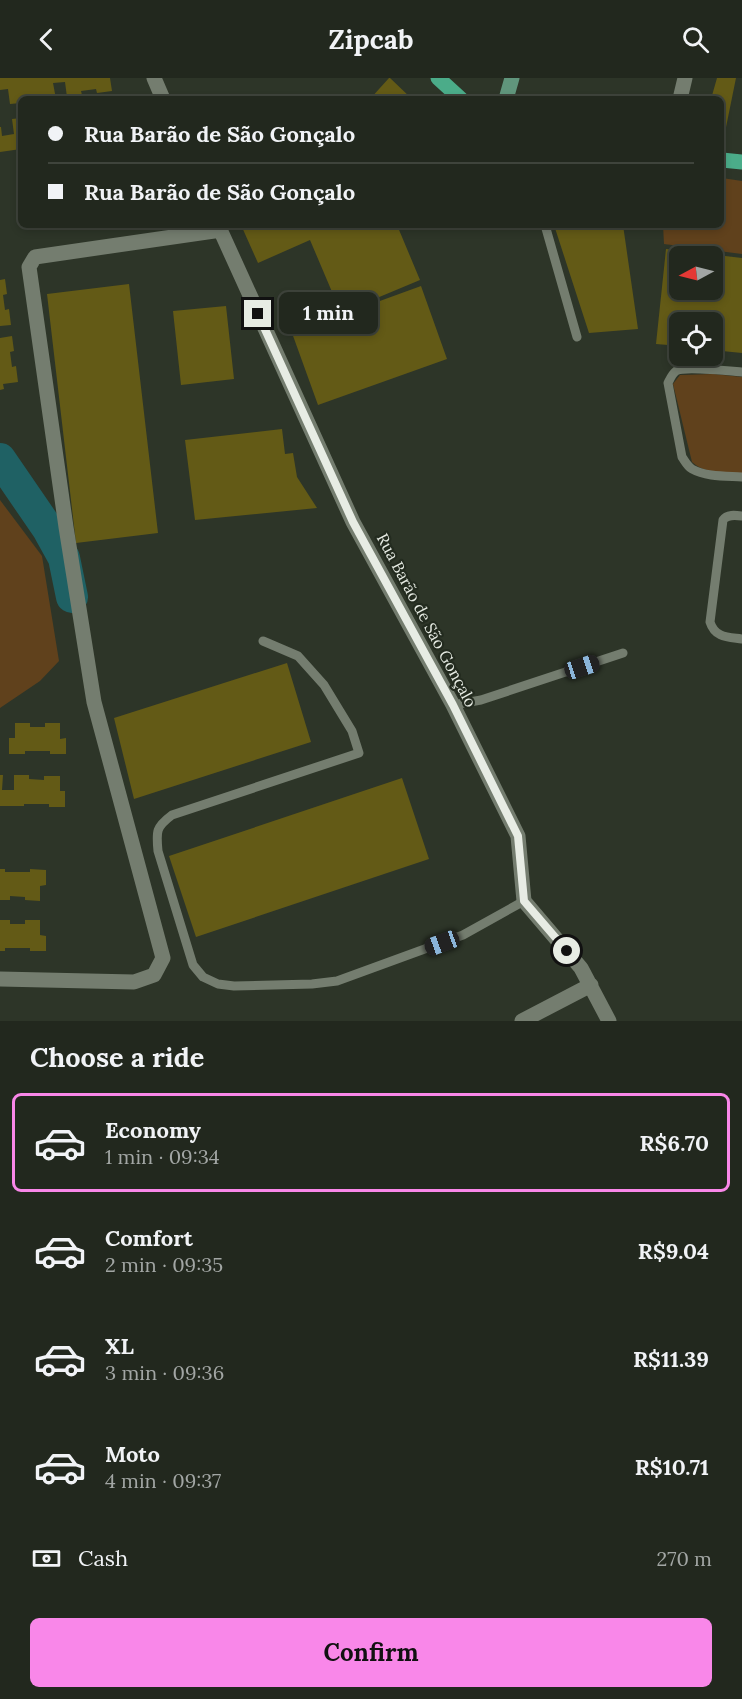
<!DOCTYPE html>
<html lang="en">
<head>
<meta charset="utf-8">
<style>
	body { margin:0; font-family:Lora,serif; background:#2e342b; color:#f1f3f6; height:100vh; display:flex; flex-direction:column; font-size:22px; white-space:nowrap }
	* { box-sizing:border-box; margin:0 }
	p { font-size:20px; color:#a2a6a4 }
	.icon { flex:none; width:33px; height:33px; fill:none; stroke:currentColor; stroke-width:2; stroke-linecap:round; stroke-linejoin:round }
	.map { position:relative; height:943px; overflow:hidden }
	.drawer { display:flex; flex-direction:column; background:#22281e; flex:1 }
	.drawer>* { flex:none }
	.hud { position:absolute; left:18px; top:18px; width:706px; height:132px; border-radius:9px; box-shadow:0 3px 9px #0003,0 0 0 2px #3f443c; display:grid; align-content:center; height:132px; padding:0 30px; background:#22281e }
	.needle { width:39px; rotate:263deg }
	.buttons { position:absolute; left:669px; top:168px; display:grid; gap:12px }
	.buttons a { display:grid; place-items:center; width:54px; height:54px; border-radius:9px; background:#22281e; box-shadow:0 3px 9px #0003,0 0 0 2px #3f443c; font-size:30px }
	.end { position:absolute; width:27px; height:27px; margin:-14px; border:8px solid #e7ece4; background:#111; box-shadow:0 0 0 3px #111 }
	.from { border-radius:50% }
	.bubble { position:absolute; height:42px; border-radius:9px; background:#22281e; box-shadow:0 3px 9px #0003,0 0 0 2px #3f443c; font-size:20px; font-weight:700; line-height:42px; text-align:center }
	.car { position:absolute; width:18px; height:36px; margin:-18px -9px; border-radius:8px; box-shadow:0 0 4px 2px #0007; background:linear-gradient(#222 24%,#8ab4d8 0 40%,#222 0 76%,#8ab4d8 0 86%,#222 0) }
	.hud b { display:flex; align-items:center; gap:21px; height:57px; font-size:22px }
	.hud b+b { border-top:2px solid #3f443c }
	.hud i { width:15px; height:15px; background:#f1f3f6 }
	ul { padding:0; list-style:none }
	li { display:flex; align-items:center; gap:18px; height:99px; margin:0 12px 9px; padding:0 18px; border:3px solid transparent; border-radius:9px }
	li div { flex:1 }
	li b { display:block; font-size:22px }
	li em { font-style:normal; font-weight:700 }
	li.current { border-color:#f987e9 }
	li>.icon { width:54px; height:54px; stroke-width:1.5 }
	h2 { padding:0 30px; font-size:27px; line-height:72px }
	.pay { display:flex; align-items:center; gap:15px; height:66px; padding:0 30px; font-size:22px }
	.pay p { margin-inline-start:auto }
	.cta { display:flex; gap:12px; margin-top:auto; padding:12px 30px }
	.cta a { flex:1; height:69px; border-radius:9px; background:#f987e9; color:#111; font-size:24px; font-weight:700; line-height:69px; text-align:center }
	header { display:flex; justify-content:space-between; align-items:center; height:78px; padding:0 30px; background:#22281e; font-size:27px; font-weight:700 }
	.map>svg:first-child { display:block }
	.green { fill:#60411c }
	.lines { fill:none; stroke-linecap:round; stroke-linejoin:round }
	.river { stroke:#1f6164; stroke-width:32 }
	.building { fill:#635a16; fill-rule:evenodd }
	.service { stroke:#747d6f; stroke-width:9 }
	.minor { stroke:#747d6f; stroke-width:15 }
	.secondary { stroke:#60957c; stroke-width:15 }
	.primary { stroke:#4bac89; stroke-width:15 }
	.route { stroke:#e7ece4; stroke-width:8 }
	.labels { text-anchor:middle; stroke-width:4.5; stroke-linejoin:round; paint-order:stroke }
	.street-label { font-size:16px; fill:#e7ece4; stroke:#232b1f }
</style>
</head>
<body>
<header><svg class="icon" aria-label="back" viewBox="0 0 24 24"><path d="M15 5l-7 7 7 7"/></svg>Zipcab<svg class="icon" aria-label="search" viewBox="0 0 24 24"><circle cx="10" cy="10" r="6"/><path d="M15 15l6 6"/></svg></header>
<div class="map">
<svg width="742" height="943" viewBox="0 0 742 943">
	<rect width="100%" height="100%" fill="#2d3528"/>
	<path class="green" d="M 722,100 L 742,103 L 742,176 L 664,166 L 663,147 L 722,147 Z
		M 713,296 L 742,299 L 742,396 C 725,394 705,396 692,384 L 673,306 L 680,297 Z
		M 0,422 L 42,478 L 59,583 L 40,603 L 0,630 Z"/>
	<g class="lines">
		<path class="river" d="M 0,381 L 48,451 L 64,480 L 72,519"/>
	</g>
	<path class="building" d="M 0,0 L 110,0 L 112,13 L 97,15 L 96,11 L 81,13 L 82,17 L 67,19 L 65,4 L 53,5 L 56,21 L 40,21 L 40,18 L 21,21 L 21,25 L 10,26 L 8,11 L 0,12 Z
		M 389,0 L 390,0 L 412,21 L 370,21 Z
		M 717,0 L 736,0 L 723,64 L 722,21 L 711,21 Z
		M 21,40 L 21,71 L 0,74 L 0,49 L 1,49 L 2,58 L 14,56 L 12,41 Z
		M 241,147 L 397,147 L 420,202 L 341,235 L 310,162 L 258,185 Z
		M 554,147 L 623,147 L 638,251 L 589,255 Z
		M 666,171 L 742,180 L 742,275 L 712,272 L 712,244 L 680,244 L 680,268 L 656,266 ZM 680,178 L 712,178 L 712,212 L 680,212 Z
		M 5,201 L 7,216 L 3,217 L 5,232 L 9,231 L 11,247 L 0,248 L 0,202 Z
		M 129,206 L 158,455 L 76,465 L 47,216 Z
		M 421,208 L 447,281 L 318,327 L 292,255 Z
		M 226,228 L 234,301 L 181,307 L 173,233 Z
		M 12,258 L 14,273 L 10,274 L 12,289 L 16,288 L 18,304 L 3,306 L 4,311 L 0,312 L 0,260 Z
		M 282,351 L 285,376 L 293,375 L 297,399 L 317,430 L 195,442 L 185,362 Z
		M 287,585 L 311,664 L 134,721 L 114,640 Z
		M 15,645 L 30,645 L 30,649 L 45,649 L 45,645 L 60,645 L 60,661 L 66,660 L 66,676 L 50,676 L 50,673 L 25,673 L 25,676 L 9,676 L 9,660 L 15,660 Z
		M 0,697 L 3,697 L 2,712 L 14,712 L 14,697 L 29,697 L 29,701 L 44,702 L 44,698 L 60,698 L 60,713 L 65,713 L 65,729 L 49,729 L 49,726 L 24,726 L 24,728 L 0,728 Z
		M 402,700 L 429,781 L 196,859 L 169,778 Z
		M 0,791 L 5,791 L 5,794 L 30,794 L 30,791 L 46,792 L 46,807 L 40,808 L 40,823 L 25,822 L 25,819 L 10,818 L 10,822 L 0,822 Z
		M 0,842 L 10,842 L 10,846 L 25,846 L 25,842 L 40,842 L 40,857 L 46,858 L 46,873 L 30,873 L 30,870 L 5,870 L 5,873 L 0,873 Z"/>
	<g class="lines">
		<path class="service" d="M 545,147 L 577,259
			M 742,294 C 730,293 684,288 676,293 C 672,296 670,301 668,305 L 682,379 C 685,383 687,388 692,391 C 706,399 726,398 742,399
			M 742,438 C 735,437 727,436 723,442 L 710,544 C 715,560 728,559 742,561
			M 263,563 L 298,578 L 324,607 L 352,653 L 359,675 L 172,737 C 156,749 156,753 158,773 L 193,887 L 203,899 L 218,906 L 234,908 L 312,906 L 337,903 L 463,857 L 524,823
			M 453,627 L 481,622 L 623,575"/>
		<path class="minor" d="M 154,0 L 163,21
			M 680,21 L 685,0
			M 218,147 L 353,444 L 453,627 L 518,758 L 524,823 L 581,890 L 609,943
			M 0,901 L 134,904 L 154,897 L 163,880 L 94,624 L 66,449 L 29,189 L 35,179 L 221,152
			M 522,943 L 591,907"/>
		<path class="secondary" d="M 506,21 L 512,0"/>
		<path class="primary" d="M 438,0 L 461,21
			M 722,82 L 742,84"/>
	</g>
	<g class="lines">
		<path class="route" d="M 258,236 L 353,444 L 453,627 L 518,758 L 524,823 L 567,873"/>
	</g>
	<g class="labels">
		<g class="street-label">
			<text transform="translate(427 542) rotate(62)" y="6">Rua Barão de São Gonçalo</text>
		</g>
	</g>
</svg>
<div class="buttons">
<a><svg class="needle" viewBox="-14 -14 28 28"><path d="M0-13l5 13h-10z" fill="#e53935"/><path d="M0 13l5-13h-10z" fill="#a2a6a4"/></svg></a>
<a><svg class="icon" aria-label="locate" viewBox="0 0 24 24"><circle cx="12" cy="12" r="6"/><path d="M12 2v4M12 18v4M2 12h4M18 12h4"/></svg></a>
</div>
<i class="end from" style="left:567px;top:873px"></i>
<i class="end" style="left:258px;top:236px"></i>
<div class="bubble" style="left:279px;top:214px;width:99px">1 min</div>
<i class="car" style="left:582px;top:589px;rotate:72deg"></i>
<i class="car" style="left:442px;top:865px;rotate:250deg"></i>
<div class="hud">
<b><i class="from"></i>Rua Barão de São Gonçalo</b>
<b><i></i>Rua Barão de São Gonçalo</b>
</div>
</div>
<section class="drawer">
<h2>Choose a ride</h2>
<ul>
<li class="current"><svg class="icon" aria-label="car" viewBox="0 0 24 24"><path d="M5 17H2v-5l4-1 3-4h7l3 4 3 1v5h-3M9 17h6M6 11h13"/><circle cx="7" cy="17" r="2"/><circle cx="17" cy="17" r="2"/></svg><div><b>Economy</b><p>1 min · 09:34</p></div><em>R$6.70</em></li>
<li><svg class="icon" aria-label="car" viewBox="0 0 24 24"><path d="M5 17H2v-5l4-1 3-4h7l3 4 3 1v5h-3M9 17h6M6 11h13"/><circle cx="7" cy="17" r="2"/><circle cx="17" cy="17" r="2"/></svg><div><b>Comfort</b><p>2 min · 09:35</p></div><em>R$9.04</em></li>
<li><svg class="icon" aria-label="car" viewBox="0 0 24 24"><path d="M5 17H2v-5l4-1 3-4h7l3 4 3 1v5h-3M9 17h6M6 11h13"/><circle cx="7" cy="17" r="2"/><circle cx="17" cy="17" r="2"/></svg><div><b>XL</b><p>3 min · 09:36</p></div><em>R$11.39</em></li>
<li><svg class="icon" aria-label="car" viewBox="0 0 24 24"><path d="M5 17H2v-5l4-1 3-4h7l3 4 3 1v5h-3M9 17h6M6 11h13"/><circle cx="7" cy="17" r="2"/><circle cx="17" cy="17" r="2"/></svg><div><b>Moto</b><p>4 min · 09:37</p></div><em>R$10.71</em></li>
</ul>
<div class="pay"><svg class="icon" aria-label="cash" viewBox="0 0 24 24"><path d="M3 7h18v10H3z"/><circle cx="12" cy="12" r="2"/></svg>Cash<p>270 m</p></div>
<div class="cta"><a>Confirm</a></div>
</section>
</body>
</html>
